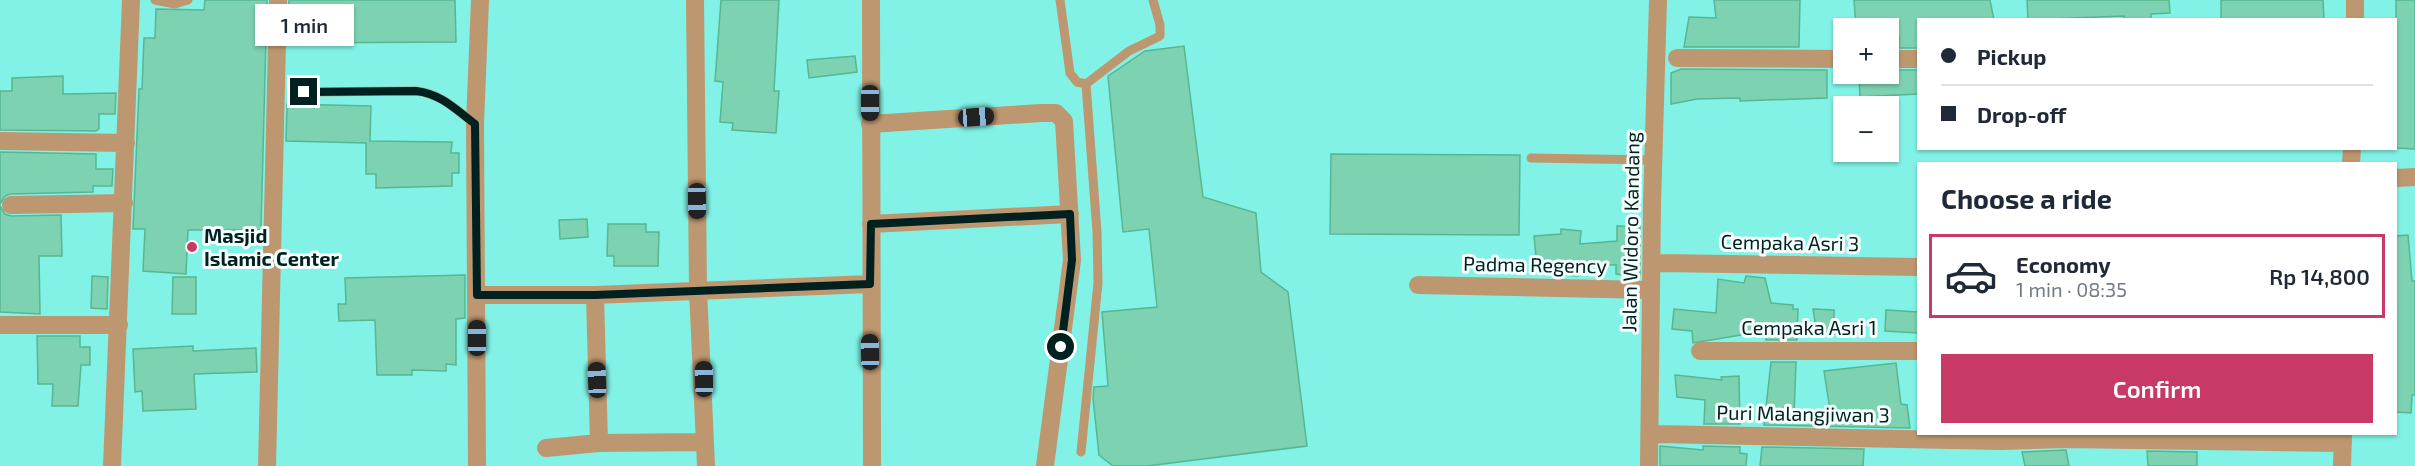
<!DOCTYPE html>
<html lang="en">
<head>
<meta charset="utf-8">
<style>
	body { margin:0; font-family:"Exo 2",sans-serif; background:#f2f2f3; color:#1f2937; height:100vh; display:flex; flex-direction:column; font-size:22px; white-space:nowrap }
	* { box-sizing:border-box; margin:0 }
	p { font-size:20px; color:#747a83 }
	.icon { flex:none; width:33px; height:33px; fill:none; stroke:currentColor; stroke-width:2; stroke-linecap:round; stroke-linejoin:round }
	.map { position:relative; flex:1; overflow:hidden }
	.panel { position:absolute; left:1917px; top:162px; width:480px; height:273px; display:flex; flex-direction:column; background:#fff; border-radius:0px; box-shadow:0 2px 4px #0004 }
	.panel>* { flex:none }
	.hud { position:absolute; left:1917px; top:18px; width:480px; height:132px; border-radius:0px; box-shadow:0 2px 4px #0004; display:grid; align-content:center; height:132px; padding:0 24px; background:#fff }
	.controls { position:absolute; left:1833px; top:18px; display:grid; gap:12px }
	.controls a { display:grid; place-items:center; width:66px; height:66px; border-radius:0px; background:#fff; box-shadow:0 2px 4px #0004; font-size:30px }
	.end { position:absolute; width:27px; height:27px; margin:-14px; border:8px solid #00211f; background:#fff; box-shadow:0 0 0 3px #fff }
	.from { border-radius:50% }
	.bubble { position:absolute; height:42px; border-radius:0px; background:#fff; box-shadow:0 2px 4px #0004; font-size:20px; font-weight:600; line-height:42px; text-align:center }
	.car { position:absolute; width:18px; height:36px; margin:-18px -9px; border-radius:8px; box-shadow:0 0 4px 2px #0007; background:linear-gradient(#222 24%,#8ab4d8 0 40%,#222 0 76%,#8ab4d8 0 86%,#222 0) }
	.hud b { display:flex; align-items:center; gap:21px; height:57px; font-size:22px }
	.hud b+b { border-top:2px solid #e0e1e3 }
	.hud i { width:15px; height:15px; background:#1f2937 }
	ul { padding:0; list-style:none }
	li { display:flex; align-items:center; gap:18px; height:84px; margin:0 12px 9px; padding:0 12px; border:3px solid transparent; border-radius:0px }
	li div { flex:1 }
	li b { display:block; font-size:22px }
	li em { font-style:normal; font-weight:600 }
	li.current { border-color:#c83a65 }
	li>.icon { width:54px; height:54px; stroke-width:1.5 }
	h2 { padding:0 24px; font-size:27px; line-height:72px }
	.cta { display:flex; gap:12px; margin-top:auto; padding:12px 24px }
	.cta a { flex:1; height:69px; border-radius:0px; background:#c83a65; color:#fff; font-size:24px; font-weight:600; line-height:69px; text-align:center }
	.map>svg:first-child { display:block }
	.building { fill:#7cd2b1; stroke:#57b693; stroke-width:1.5 }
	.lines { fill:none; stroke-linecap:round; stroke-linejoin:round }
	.service { stroke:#bd976f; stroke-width:9 }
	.minor { stroke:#bd976f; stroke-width:18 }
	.route { stroke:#00211f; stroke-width:8 }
	.poi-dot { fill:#c83a65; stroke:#f5fefd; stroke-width:2 }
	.labels { text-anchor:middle; stroke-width:6; stroke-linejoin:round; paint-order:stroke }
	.street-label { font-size:20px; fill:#00211f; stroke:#f5fefd }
	.poi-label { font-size:20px; font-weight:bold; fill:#00211f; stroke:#f5fefd; text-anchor:start }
</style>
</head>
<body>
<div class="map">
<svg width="2415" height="466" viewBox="0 0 2415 466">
	<rect width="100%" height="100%" fill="#82f2e6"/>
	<path class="building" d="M 205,0 L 267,0 L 261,230 L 188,230 L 186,274 L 143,271 L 145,229 L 133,229 L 139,89 L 142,89 L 144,38 L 155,38 L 156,9 L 204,10 Z
		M 289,0 L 455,0 L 456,42 L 288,43 Z
		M 721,0 L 779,0 L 774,91 L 779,91 L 776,133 L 732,130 L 733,123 L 720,122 L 723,82 L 715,81 Z
		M 1714,0 L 1800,0 L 1799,47 L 1684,47 L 1689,17 L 1716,18 Z
		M 1854,0 L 1990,0 L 1994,20 L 1918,20 L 1918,48 L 1899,48 L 1899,36 L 1888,37 L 1888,28 L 1856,28 Z
		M 2027,0 L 2169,0 L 2170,13 L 2151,14 L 2151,20 L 2124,20 L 2124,16 L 2028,20 Z
		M 2221,0 L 2323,0 L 2324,20 L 2221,20 Z
		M 2396,0 L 2415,0 L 2415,149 L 2396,148 Z
		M 1184,46 L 1203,197 L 1256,213 L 1261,272 L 1288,292 L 1307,446 L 1147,466 L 1113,466 L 1099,455 L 1093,398 L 1094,387 L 1108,386 L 1102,312 L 1157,307 L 1149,229 L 1123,232 L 1108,76 L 1145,51 Z
		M 855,56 L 857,72 L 809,78 L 807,60 Z
		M 1681,69 L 1827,70 L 1827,98 L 1740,101 L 1740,98 L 1697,99 L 1671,104 L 1671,73 Z
		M 1900,70 L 1918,70 L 1918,94 L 1860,97 L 1859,75 Z
		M 63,76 L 63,94 L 116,93 L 115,114 L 99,114 L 99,129 L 96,131 L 0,130 L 0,91 L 12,91 L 12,78 Z
		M 287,104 L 371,106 L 370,141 L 452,142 L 451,153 L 459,153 L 459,173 L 452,173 L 452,186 L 376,188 L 376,174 L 366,174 L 366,143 L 286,141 Z
		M 0,152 L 96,154 L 96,169 L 113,169 L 112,186 L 93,186 L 93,192 L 10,194 L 5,196 L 0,204 Z
		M 1331,154 L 1520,155 L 1519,235 L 1330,234 Z
		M 0,206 L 5,214 L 11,216 L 61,215 L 62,256 L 39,256 L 40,314 L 0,312 Z
		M 587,219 L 588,237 L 560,239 L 559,220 Z
		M 608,224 L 646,224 L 646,232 L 659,232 L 658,266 L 614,266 L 614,256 L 607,256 Z
		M 1617,226 L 1640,227 L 1640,277 L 1616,274 L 1616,265 L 1578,264 L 1578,276 L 1563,275 L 1562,265 L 1537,267 L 1534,236 L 1561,234 L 1561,229 L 1581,231 L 1580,244 L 1617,241 Z
		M 2408,235 L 2412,281 L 2415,281 L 2415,395 L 2412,395 L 2411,413 L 2396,412 L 2396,236 Z
		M 465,275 L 465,318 L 456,319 L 456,365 L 446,364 L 446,371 L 412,370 L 412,375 L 377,375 L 375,320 L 339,321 L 338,304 L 346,304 L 345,278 Z
		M 92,276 L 108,277 L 107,309 L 91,308 Z
		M 1746,276 L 1765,278 L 1771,303 L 1793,305 L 1793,309 L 1798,309 L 1797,340 L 1766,340 L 1766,331 L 1693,343 L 1692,331 L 1672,329 L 1674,309 L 1716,313 L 1718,279 L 1744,283 Z
		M 173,277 L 196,277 L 196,314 L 172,314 Z
		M 1813,309 L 1834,310 L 1834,334 L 1817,334 Z
		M 1886,310 L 1918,312 L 1918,333 L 1885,331 Z
		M 37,336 L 80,336 L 80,347 L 90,347 L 90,365 L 81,365 L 78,406 L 52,406 L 53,384 L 38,384 Z
		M 193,346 L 193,351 L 256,348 L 257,372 L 194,374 L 196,409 L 143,411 L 142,391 L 135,392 L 133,349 Z
		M 1771,362 L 1796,362 L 1794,415 L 1830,410 L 1824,371 L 1896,363 L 1901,404 L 1907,405 L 1910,428 L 1764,425 Z
		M 1675,375 L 1722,380 L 1721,377 L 1739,376 L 1740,424 L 1704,424 L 1705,400 L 1677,397 Z
		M 1660,446 L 1703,450 L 1703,446 L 1740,447 L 1740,453 L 1747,454 L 1746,466 L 1660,466 Z
		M 1762,447 L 1864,449 L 1863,466 L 1760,466 Z
		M 2066,450 L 2069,466 L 2025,466 L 2022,452 Z
		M 2147,451 L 2197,452 L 2197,466 L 2148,466 Z"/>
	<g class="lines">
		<path class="service" d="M 155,0 L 175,4 L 188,0
			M 1060,0 L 1070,73 L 1077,82 L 1086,84 L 1097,232 L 1098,283 L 1081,452
			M 1086,84 L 1129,51 L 1160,36 L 1160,25 L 1153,0
			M 304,92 L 416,91 C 442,94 455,109 475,124
			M 1531,158 L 1655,160"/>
		<path class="minor" d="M 695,0 L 698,290 L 706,466
			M 871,0 L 872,466
			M 2355,0 L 2355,20
			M 1677,58 L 1844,59
			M 1888,59 L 1918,59
			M 870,124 L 1041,113 L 1056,113 L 1064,121 L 1072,260 L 1045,466
			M 0,141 L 126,143
			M 2351,164 L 2352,148
			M 2396,178 L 2415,177
			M 11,205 L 124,203
			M 871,224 L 1070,214
			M 1660,263 L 1918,267
			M 1418,285 L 1650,290
			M 477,295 L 595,295 L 870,284
			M 595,295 L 599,443
			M 0,325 L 119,325
			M 1700,351 L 1918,351
			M 1657,434 L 2001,441 L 2065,439 L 2343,443
			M 546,448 L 599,443 L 705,442
			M 112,466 L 131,0
			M 267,466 L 278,0
			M 477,466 L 475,124 L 480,0
			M 1649,466 L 1652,204 L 1658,0
			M 2342,466 L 2343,434"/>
	</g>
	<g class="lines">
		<path class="route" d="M 304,92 L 416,91 C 441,94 455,109 475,124 L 477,295 L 595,295 L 870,284 L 871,224 L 1070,214 L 1072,260 L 1061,347"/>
	</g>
	<circle class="poi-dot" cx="192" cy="247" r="6"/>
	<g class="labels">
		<g class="street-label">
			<text transform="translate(1631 232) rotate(-89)" y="7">Jalan Widoro Kandang</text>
			<text transform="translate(1790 243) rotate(1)" y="7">Cempaka Asri 3</text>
			<text transform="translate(1535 265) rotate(1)" y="7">Padma Regency</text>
			<text x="1809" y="335">Cempaka Asri 1</text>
			<text transform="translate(1803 414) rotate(1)" y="7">Puri Malangjiwan 3</text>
		</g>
		<g class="poi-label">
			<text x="204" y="243">Masjid<tspan x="204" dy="23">Islamic Center</tspan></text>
		</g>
	</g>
</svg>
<div class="controls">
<a>+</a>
<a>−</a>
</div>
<i class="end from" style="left:1061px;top:347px"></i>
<i class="end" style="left:304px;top:92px"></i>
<div class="bubble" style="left:255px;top:4px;width:99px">1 min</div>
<i class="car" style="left:870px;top:103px;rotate:180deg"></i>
<i class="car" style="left:976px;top:117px;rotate:86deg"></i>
<i class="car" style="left:697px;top:201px;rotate:179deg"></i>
<i class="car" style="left:477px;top:338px;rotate:0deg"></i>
<i class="car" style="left:870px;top:352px;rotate:359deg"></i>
<i class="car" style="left:704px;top:379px;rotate:359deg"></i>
<i class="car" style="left:597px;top:380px;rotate:358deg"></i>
<div class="hud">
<b><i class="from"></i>Pickup</b>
<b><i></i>Drop-off</b>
</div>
<section class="panel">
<h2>Choose a ride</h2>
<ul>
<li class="current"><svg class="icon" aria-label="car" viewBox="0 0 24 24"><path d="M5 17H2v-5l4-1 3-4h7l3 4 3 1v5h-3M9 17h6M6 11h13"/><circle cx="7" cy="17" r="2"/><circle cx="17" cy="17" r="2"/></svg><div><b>Economy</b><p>1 min · 08:35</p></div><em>Rp 14,800</em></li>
</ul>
<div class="cta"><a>Confirm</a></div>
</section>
</div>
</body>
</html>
